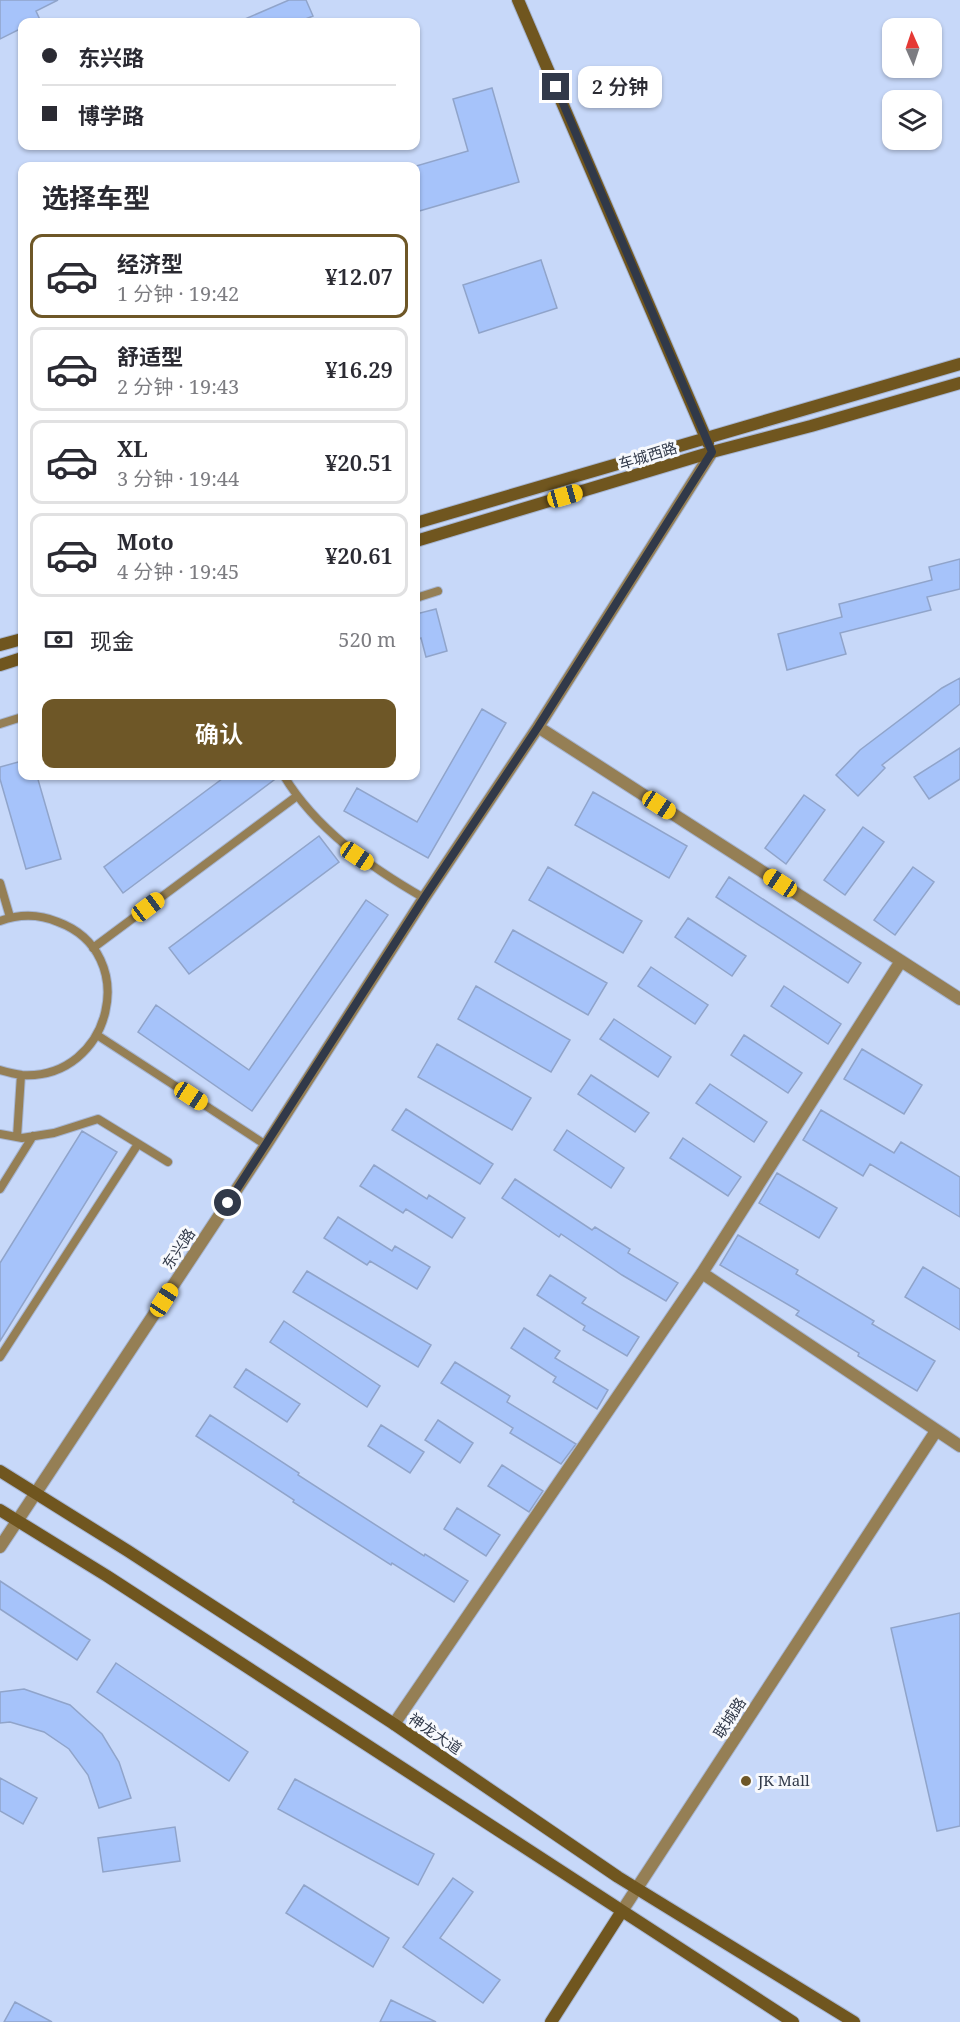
<!DOCTYPE html>
<html lang="zh">
<head>
<meta charset="utf-8">
<style>
	body { margin:0; font-family:"Noto Serif","Noto Sans SC",serif; background:#f2f2f3; color:#2b2b33; height:100vh; display:flex; flex-direction:column; font-size:22px; white-space:nowrap }
	* { box-sizing:border-box; margin:0 }
	p { font-size:20px; color:#7c7c81 }
	.icon { flex:none; width:33px; height:33px; fill:none; stroke:currentColor; stroke-width:2; stroke-linecap:round; stroke-linejoin:round }
	.map { position:relative; flex:1; overflow:hidden }
	.side { position:absolute; left:18px; top:162px; width:402px; height:618px; display:flex; flex-direction:column; background:#fff; border-radius:12px; box-shadow:0 2px 4px #0004 }
	.side>* { flex:none }
	.hud { position:absolute; left:18px; top:18px; width:402px; height:132px; border-radius:12px; box-shadow:0 2px 4px #0004; display:grid; align-content:center; height:132px; padding:0 24px; background:#fff }
	.needle { width:39px; rotate:357deg }
	.buttons { position:absolute; left:882px; top:18px; display:grid; gap:12px }
	.buttons a { display:grid; place-items:center; width:60px; height:60px; border-radius:12px; background:#fff; box-shadow:0 2px 4px #0004; font-size:30px }
	.end { position:absolute; width:27px; height:27px; margin:-14px; border:8px solid #313949; background:#fff; box-shadow:0 0 0 3px #fff }
	.from { border-radius:50% }
	.bubble { position:absolute; height:42px; border-radius:12px; background:#fff; box-shadow:0 2px 4px #0004; font-size:20px; font-weight:600; line-height:42px; text-align:center }
	.car { position:absolute; width:18px; height:36px; margin:-18px -9px; border-radius:8px; box-shadow:0 0 4px 2px #0007; background:linear-gradient(#f5c518 24%,#345 0 40%,#f5c518 0 76%,#345 0 86%,#f5c518 0) }
	.hud b { display:flex; align-items:center; gap:21px; height:57px; font-size:22px }
	.hud b+b { border-top:2px solid #e1e1e2 }
	.hud i { width:15px; height:15px; background:#2b2b33 }
	ul { padding:0; list-style:none }
	li { display:flex; align-items:center; gap:18px; height:84px; margin:0 12px 9px; padding:0 12px; border:3px solid #e1e1e2; border-radius:12px }
	li div { flex:1 }
	li b { display:block; font-size:22px }
	li em { font-style:normal; font-weight:600 }
	li.on { border-color:#6e5727 }
	li>.icon { width:54px; height:54px; stroke-width:1.5 }
	h2 { padding:0 24px; font-size:27px; line-height:72px }
	.pay { display:flex; align-items:center; gap:15px; height:66px; padding:0 24px; font-size:22px }
	.pay p { margin-inline-start:auto }
	.cta { display:flex; gap:12px; margin-top:auto; padding:12px 24px }
	.cta a { flex:1; height:69px; border-radius:12px; background:#6e5727; color:#fff; font-size:24px; font-weight:600; line-height:69px; text-align:center }
	.map>svg:first-child { display:block }
	.building { fill:#a6c3fa; stroke:#90a4ca; stroke-width:1.5 }
	.lines { fill:none; stroke-linecap:round; stroke-linejoin:round }
	.lane-casing { stroke:#a6b5d2; stroke-width:10 }
	.street-casing { stroke:#a6b5d2; stroke-width:14 }
	.secondary-casing { stroke:#a6b5d2; stroke-width:14 }
	.lane { stroke:#957f55; stroke-width:8 }
	.street { stroke:#957f55; stroke-width:12 }
	.secondary { stroke:#70561f; stroke-width:12 }
	.route { stroke:#313949; stroke-width:8 }
	.poi-dot { fill:#6e5727; stroke:#f7f9fd; stroke-width:2 }
	.labels { text-anchor:middle; stroke-width:6; stroke-linejoin:round; paint-order:stroke }
	.street-label { font-size:15px; fill:#313949; stroke:#f7f9fd }
	.poi-label { font-size:15px; fill:#313949; stroke:#f7f9fd; text-anchor:start }
</style>
</head>
<body>
<div class="map">
<svg width="960" height="2022" viewBox="0 0 960 2022">
	<rect width="100%" height="100%" fill="#c7d8f9"/>
	<path class="building" d="M 0,0 L 58,0 L 36,11 L 41,22 L 22,22 L 22,28 L 0,39 Z
		M 289,0 L 306,0 L 313,16 L 298,22 L 238,22 Z
		M 492,88 L 519,182 L 416,212 L 416,166 L 468,151 L 453,99 Z
		M 541,260 L 557,308 L 479,333 L 463,285 Z
		M 960,559 L 960,589 L 927,597 L 931,610 L 840,633 L 846,654 L 787,670 L 778,634 L 842,617 L 839,604 L 932,580 L 929,567 Z
		M 436,609 L 447,651 L 426,657 L 421,638 L 416,640 L 416,614 Z
		M 960,678 L 960,704 L 882,765 L 885,768 L 858,796 L 836,775 L 860,750 L 942,688 Z
		M 482,709 L 506,723 L 428,858 L 344,811 L 357,788 L 417,822 Z
		M 960,748 L 960,779 L 929,799 L 914,777 Z
		M 22,761 L 22,776 L 37,776 L 61,859 L 26,869 L 0,779 L 0,767 Z
		M 226,776 L 278,777 L 123,893 L 104,867 Z
		M 593,792 L 687,846 L 669,878 L 575,825 Z
		M 804,795 L 825,810 L 786,864 L 765,848 Z
		M 863,827 L 884,842 L 845,895 L 824,880 Z
		M 319,836 L 339,862 L 189,974 L 169,948 Z
		M 548,867 L 642,921 L 623,953 L 529,900 Z
		M 913,867 L 934,882 L 895,935 L 874,920 Z
		M 729,877 L 861,963 L 848,983 L 716,897 Z
		M 366,900 L 388,915 L 252,1111 L 138,1032 L 156,1005 L 249,1070 Z
		M 688,918 L 746,956 L 732,976 L 675,937 Z
		M 513,930 L 607,983 L 588,1015 L 495,962 Z
		M 651,967 L 708,1005 L 695,1024 L 638,986 Z
		M 476,986 L 570,1040 L 551,1072 L 458,1019 Z
		M 784,986 L 841,1024 L 828,1044 L 771,1006 Z
		M 614,1019 L 671,1057 L 658,1077 L 600,1039 Z
		M 744,1035 L 802,1073 L 788,1093 L 731,1055 Z
		M 437,1044 L 531,1098 L 512,1130 L 418,1077 Z
		M 862,1049 L 922,1085 L 904,1114 L 844,1079 Z
		M 591,1075 L 649,1113 L 635,1132 L 578,1094 Z
		M 710,1084 L 767,1122 L 754,1142 L 696,1103 Z
		M 406,1109 L 493,1164 L 480,1184 L 392,1130 Z
		M 821,1110 L 894,1153 L 901,1142 L 960,1177 L 960,1217 L 870,1164 L 863,1176 L 803,1140 Z
		M 567,1130 L 624,1168 L 611,1188 L 554,1150 Z
		M 82,1131 L 117,1152 L 0,1341 L 0,1263 Z
		M 683,1138 L 741,1177 L 728,1196 L 670,1158 Z
		M 374,1165 L 427,1199 L 429,1195 L 465,1218 L 452,1238 L 406,1209 L 403,1213 L 360,1186 Z
		M 777,1173 L 837,1208 L 819,1238 L 759,1203 Z
		M 515,1179 L 592,1230 L 595,1227 L 630,1249 L 628,1253 L 678,1283 L 666,1301 L 622,1275 L 561,1234 L 559,1237 L 502,1198 Z
		M 338,1217 L 392,1251 L 395,1246 L 430,1267 L 417,1289 L 370,1261 L 367,1265 L 324,1238 Z
		M 738,1235 L 798,1270 L 796,1274 L 874,1321 L 872,1324 L 935,1361 L 917,1391 L 858,1356 L 859,1353 L 796,1315 L 799,1311 L 720,1265 Z
		M 923,1267 L 960,1289 L 960,1330 L 905,1297 Z
		M 307,1271 L 431,1345 L 418,1367 L 293,1292 Z
		M 550,1275 L 586,1298 L 582,1303 L 639,1337 L 627,1356 L 583,1330 L 585,1326 L 537,1295 Z
		M 284,1321 L 380,1386 L 367,1407 L 270,1342 Z
		M 524,1328 L 560,1351 L 555,1358 L 608,1390 L 597,1409 L 553,1382 L 556,1377 L 511,1348 Z
		M 455,1362 L 510,1396 L 507,1402 L 576,1444 L 561,1464 L 510,1433 L 513,1428 L 441,1383 Z
		M 246,1369 L 300,1404 L 287,1422 L 234,1387 Z
		M 210,1415 L 299,1473 L 298,1475 L 424,1556 L 425,1554 L 468,1581 L 454,1602 L 392,1563 L 391,1565 L 293,1502 L 294,1500 L 196,1436 Z
		M 438,1420 L 473,1443 L 460,1463 L 425,1440 Z
		M 381,1425 L 424,1452 L 410,1473 L 368,1446 Z
		M 502,1465 L 543,1491 L 529,1512 L 488,1486 Z
		M 457,1508 L 500,1535 L 486,1556 L 444,1529 Z
		M 0,1581 L 90,1640 L 77,1660 L 0,1609 Z
		M 960,1613 L 960,1826 L 937,1831 L 891,1628 Z
		M 116,1663 L 248,1752 L 229,1781 L 97,1692 Z
		M 24,1689 L 70,1705 L 102,1734 L 119,1762 L 131,1798 L 99,1808 L 88,1775 L 69,1749 L 44,1732 L 10,1722 L 0,1723 L 0,1692 Z
		M 0,1778 L 37,1798 L 23,1824 L 0,1811 Z
		M 295,1779 L 434,1854 L 418,1885 L 278,1809 Z
		M 175,1827 L 180,1861 L 103,1872 L 98,1838 Z
		M 453,1878 L 473,1892 L 440,1938 L 500,1980 L 483,2003 L 403,1947 Z
		M 304,1885 L 389,1938 L 373,1967 L 286,1913 Z
		M 391,2000 L 436,2022 L 380,2022 Z
		M 15,2002 L 52,2022 L 4,2022 Z"/>
	<g class="lines">
		<defs>
			<path id="lane" d="M 416,598 L 438,591
				M 0,724 L 22,717
				M 284,776 C 316,829 370,867 424,898
				M 0,883 L 10,917
				M 0,921 C 19,914 39,914 58,922 C 142,953 112,1080 22,1075 C 15,1074 7,1072 0,1070
				M 93,948 L 297,796
				M 97,1035 L 266,1145
				M 0,1134 L 22,1138 L 54,1133 L 98,1119 L 168,1162
				M 17,1137 L 21,1075
				M 0,1189 L 33,1136
				M 0,1357 L 138,1144"/>
			<path id="street" d="M 538,727 L 960,999
				M 702,1273 L 960,1446
				M 0,1547 L 266,1145 L 424,898 L 538,727 L 712,452
				M 394,1724 L 702,1273 L 901,961
				M 622,1911 L 936,1431"/>
			<path id="secondary" d="M 518,0 L 708,443
				M 416,523 L 960,364
				M 416,541 L 712,452 L 811,426 L 960,383
				M 0,645 L 22,639
				M 0,665 L 22,658
				M 0,1471 L 128,1551 L 394,1724 L 618,1877 L 854,2022
				M 0,1510 L 107,1576 L 793,2022
				M 551,2022 L 622,1911"/>
		</defs>
		<use href="#lane" class="lane-casing"/>
		<use href="#street" class="street-casing"/>
		<use href="#secondary" class="secondary-casing"/>
		<use href="#lane" class="lane"/>
		<use href="#street" class="street"/>
		<use href="#secondary" class="secondary"/>
	</g>
	<g class="lines">
		<path class="route" d="M 228,1203 L 424,898 L 538,727 L 712,452 L 556,87"/>
	</g>
	<circle class="poi-dot" cx="746" cy="1781" r="6"/>
	<g class="labels">
		<g class="street-label">
			<text transform="translate(648 456) rotate(-17)" y="5">车城西路</text>
			<text transform="translate(179 1249) rotate(-56)" y="5">东兴路</text>
			<text transform="translate(730 1718) rotate(-57)" y="5">联城路</text>
			<text transform="translate(435 1734) rotate(34)" y="5">神龙大道</text>
		</g>
		<g class="poi-label">
			<text x="758" y="1786">JK Mall</text>
		</g>
	</g>
</svg>
<div class="buttons">
<a><svg class="needle" viewBox="-14 -14 28 28"><path d="M0-13l5 13h-10z" fill="#e53935"/><path d="M0 13l5-13h-10z" fill="#7c7c81"/></svg></a>
<a><svg class="icon" aria-label="layers" viewBox="0 0 24 24"><path d="M12 4l9 5-9 5-9-5zM3 14l9 5 9-5"/></svg></a>
</div>
<i class="end from" style="left:228px;top:1203px"></i>
<i class="end" style="left:556px;top:87px"></i>
<div class="bubble" style="left:578px;top:66px;width:84px">2 分钟</div>
<i class="car" style="left:565px;top:496px;rotate:74deg"></i>
<i class="car" style="left:659px;top:805px;rotate:123deg"></i>
<i class="car" style="left:357px;top:856px;rotate:124deg"></i>
<i class="car" style="left:780px;top:883px;rotate:303deg"></i>
<i class="car" style="left:148px;top:907px;rotate:53deg"></i>
<i class="car" style="left:191px;top:1096px;rotate:123deg"></i>
<i class="car" style="left:164px;top:1300px;rotate:33deg"></i>
<div class="hud">
<b><i class="from"></i>东兴路</b>
<b><i></i>博学路</b>
</div>
<section class="side">
<h2>选择车型</h2>
<ul>
<li class="on"><svg class="icon" aria-label="car" viewBox="0 0 24 24"><path d="M5 17H2v-5l4-1 3-4h7l3 4 3 1v5h-3M9 17h6M6 11h13"/><circle cx="7" cy="17" r="2"/><circle cx="17" cy="17" r="2"/></svg><div><b>经济型</b><p>1 分钟 · 19:42</p></div><em>¥12.07</em></li>
<li><svg class="icon" aria-label="car" viewBox="0 0 24 24"><path d="M5 17H2v-5l4-1 3-4h7l3 4 3 1v5h-3M9 17h6M6 11h13"/><circle cx="7" cy="17" r="2"/><circle cx="17" cy="17" r="2"/></svg><div><b>舒适型</b><p>2 分钟 · 19:43</p></div><em>¥16.29</em></li>
<li><svg class="icon" aria-label="car" viewBox="0 0 24 24"><path d="M5 17H2v-5l4-1 3-4h7l3 4 3 1v5h-3M9 17h6M6 11h13"/><circle cx="7" cy="17" r="2"/><circle cx="17" cy="17" r="2"/></svg><div><b>XL</b><p>3 分钟 · 19:44</p></div><em>¥20.51</em></li>
<li><svg class="icon" aria-label="car" viewBox="0 0 24 24"><path d="M5 17H2v-5l4-1 3-4h7l3 4 3 1v5h-3M9 17h6M6 11h13"/><circle cx="7" cy="17" r="2"/><circle cx="17" cy="17" r="2"/></svg><div><b>Moto</b><p>4 分钟 · 19:45</p></div><em>¥20.61</em></li>
</ul>
<div class="pay"><svg class="icon" aria-label="cash" viewBox="0 0 24 24"><path d="M3 7h18v10H3z"/><circle cx="12" cy="12" r="2"/></svg>现金<p>520 m</p></div>
<div class="cta"><a>确认</a></div>
</section>
</div>
</body>
</html>
